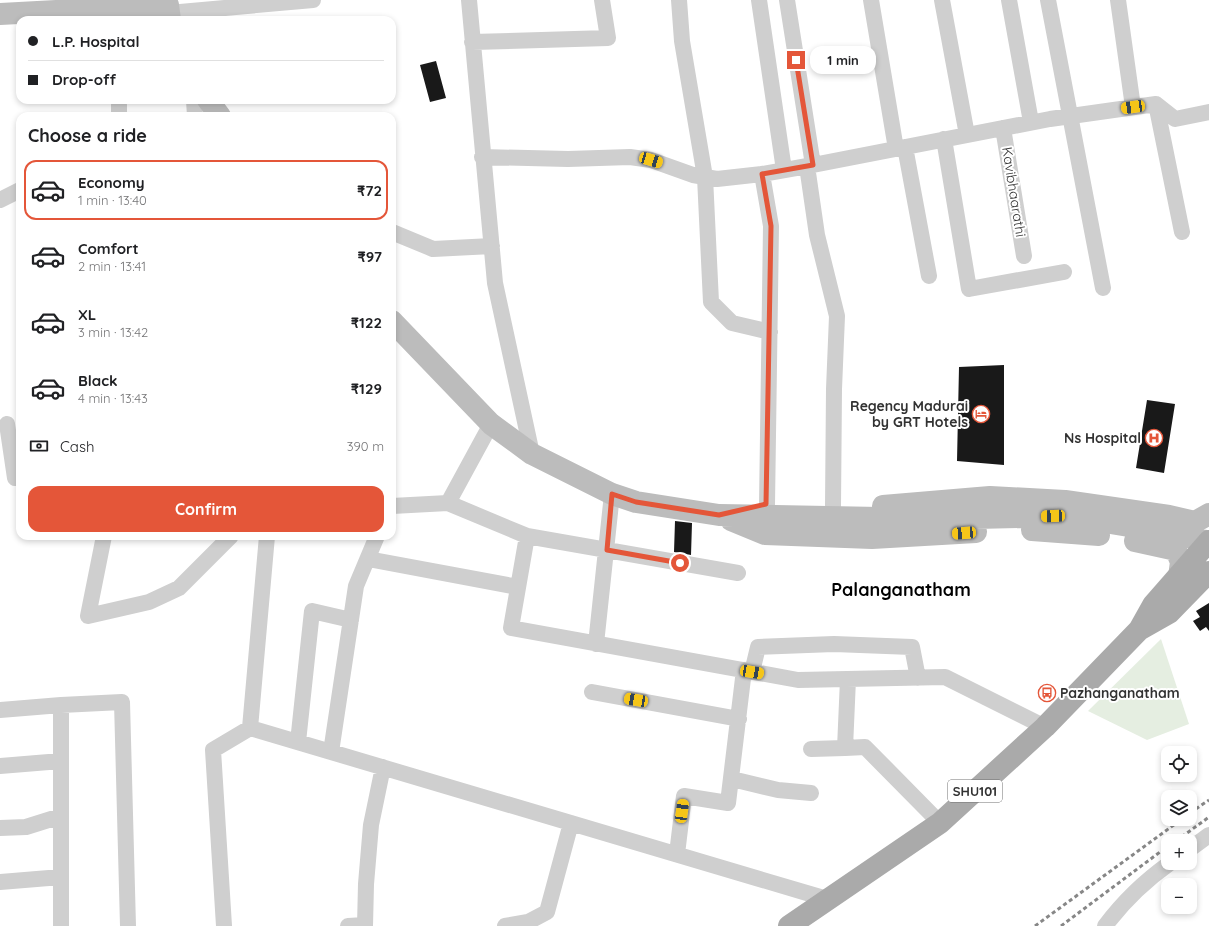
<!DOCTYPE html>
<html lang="en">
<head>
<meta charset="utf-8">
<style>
	body { margin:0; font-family:Quicksand,sans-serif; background:#f2f2f2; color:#202124; height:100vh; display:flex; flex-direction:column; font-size:15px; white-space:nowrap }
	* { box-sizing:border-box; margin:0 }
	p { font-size:13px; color:#757577 }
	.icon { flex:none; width:22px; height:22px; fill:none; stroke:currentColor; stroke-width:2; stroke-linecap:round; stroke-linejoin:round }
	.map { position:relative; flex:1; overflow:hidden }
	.side { position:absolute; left:16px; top:112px; width:380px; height:428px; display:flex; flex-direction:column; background:#fff; border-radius:12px; box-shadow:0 2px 6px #0003 }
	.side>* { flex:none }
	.hud { position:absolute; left:16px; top:16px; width:380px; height:88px; border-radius:12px; box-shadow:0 2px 6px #0003; display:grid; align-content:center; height:88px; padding:0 12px; background:#fff }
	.tools { position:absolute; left:1161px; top:746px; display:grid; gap:8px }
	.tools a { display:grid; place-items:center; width:36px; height:36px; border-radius:8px; background:#fff; box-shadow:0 2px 6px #0003; font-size:20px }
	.end { position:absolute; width:18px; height:18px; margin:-9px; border:5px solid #e45639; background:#fff; box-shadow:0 0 0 2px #fff }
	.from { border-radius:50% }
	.bubble { position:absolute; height:28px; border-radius:12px; background:#fff; box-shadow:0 2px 6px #0003; font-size:13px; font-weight:700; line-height:28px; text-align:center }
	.car { position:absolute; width:12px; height:24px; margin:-12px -6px; border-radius:5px; box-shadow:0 0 3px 1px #0007; background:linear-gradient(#f5c518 24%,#345 0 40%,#f5c518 0 76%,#345 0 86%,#f5c518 0) }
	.hud b { display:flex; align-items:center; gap:14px; height:38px; font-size:15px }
	.hud b+b { border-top:1px solid #e0e0e0 }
	.hud i { width:10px; height:10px; background:#202124 }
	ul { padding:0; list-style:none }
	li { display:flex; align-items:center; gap:12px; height:60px; margin:0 8px 6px; padding:0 4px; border:2px solid transparent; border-radius:12px }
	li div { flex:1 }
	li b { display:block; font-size:15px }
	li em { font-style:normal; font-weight:700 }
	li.current { border-color:#e45639 }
	li>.icon { width:36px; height:36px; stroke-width:1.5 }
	h2 { padding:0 12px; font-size:18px; line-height:48px }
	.pay { display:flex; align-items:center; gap:10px; height:44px; padding:0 12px; font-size:15px }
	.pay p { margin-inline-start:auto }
	.action { display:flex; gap:8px; margin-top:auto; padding:8px 12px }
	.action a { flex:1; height:46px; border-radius:12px; background:#e45639; color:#fff; font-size:16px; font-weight:700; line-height:46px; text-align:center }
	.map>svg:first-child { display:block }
	.green { fill:#e5eee1 }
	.building { fill:#191919 }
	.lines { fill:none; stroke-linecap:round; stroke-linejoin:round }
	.street { stroke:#cfcfcf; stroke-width:16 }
	.secondary { stroke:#bcbcbc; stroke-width:22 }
	.primary { stroke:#aaa; stroke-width:22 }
	.rail { stroke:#878787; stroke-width:3; stroke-dasharray:4 3; stroke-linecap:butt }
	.route { stroke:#e45639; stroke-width:5 }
	.labels { text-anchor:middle; stroke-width:4; stroke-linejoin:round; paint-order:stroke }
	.shield { fill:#fff; stroke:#707070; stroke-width:1 }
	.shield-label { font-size:13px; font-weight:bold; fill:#323232 }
	.street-label { font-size:14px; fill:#323232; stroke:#fff }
	.poi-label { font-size:14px; font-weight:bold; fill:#323232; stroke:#fff; text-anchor:end }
	.district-label { font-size:18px; font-weight:bold; fill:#000; stroke:#fff }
</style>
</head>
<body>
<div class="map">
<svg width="1209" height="926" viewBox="0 0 1209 926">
	<rect width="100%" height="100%" fill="#fff"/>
	<path class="green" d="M 1161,639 L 1189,724 L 1147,740 L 1088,711 Z"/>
	<path class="building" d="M 436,61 L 446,98 L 430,102 L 420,65 Z
		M 1004,365 L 1004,465 L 957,461 L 959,367 Z
		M 1147,400 L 1175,404 L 1164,473 L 1136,468 Z
		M 675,521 L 692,523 L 691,555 L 674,552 Z
		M 1209,603 L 1209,631 L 1206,627 L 1200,631 L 1193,621 L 1200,617 L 1196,611 Z"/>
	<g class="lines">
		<path class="street" d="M 469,0 L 495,283 L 532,454
			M 679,0 L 682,41 L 705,177 L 711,302 L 732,323 L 770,332
			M 759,0 L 784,170
			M 787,0 L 813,165 L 1050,119 L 1156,104 L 1175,119 L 1209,112
			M 871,0 L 896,149
			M 942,0 L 967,135
			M 1009,0 L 1031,122
			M 1048,0 L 1103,288
			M 1118,0 L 1133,107
			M 169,13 L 313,0
			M 472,42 L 608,38 L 602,0
			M 194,100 L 195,116
			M 1156,104 L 1182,232
			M 119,105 L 119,116
			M 1003,128 L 1024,256
			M 944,139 L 969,289 L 1064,272
			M 905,147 L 929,276
			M 482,157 L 568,159 L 630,157 L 651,160 L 693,175 L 717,179 L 762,174
			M 807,166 L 817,235 L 837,316 L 834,389 L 833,506
			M 0,200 L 20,190
			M 392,232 L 433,249 L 492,246
			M 7,424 L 15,478 L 20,476
			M 448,503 L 527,536 L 511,628 L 798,680 L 945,677 L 1045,727
			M 767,505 L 771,226 L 762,174 L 813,165
			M 392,506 L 448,503 L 491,424
			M 104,536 L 88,616 L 149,602 L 179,588 L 231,536
			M 267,536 L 250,728 L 827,899
			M 527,536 L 738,573
			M 368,559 L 518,587
			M 596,644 L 612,494
			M 752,672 L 758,647 L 834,644 L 912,647 L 918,678
			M 592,692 L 739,719
			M 61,705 L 122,702 L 128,926
			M 0,710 L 61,705 L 61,926
			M 298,742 L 312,611 L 351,620
			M 845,748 L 865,747 L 940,823
			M 811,749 L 845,748 L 848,679
			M 331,752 L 356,586 L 377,536
			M 0,766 L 61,761
			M 732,779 L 778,790 L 811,793
			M 0,828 L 26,827 L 61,816
			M 1190,849 L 1209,835
			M 677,854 L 684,796 L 728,803 L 744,670
			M 0,882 L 61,877
			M 224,926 L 213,750 L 250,728
			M 348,926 L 365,925
			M 365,926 L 366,884 L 371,825 L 383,767
			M 505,926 L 528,922 L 547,912 L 571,823
			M 1105,926 C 1123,902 1146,880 1170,863"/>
		<path class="secondary" d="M 0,14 L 168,5 L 170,20
			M 208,100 L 220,116
			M 392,321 L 491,424 L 532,454 L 612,494 L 636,502 L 719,515 L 932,519 L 1068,516 L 1183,535 L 1209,542
			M 883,506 L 990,497 L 1065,501 L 1169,516 L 1195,522 L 1209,514
			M 731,520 L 765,534 L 872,538 L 976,532
			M 1032,530 L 1099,535
			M 1135,541 L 1176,550 L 1181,562 L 1179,577"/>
		<path class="primary" d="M 1139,630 L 1169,613 L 1209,572
			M 789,926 L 940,823 L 1045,727 L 1139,630 L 1153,605 L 1209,541"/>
		<path class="rail" d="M 1190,813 L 1209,800
			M 1176,841 L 1209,817
			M 1035,926 L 1182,819
			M 1061,926 L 1168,846"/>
	</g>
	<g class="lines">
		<path class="route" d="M 680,563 L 607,550 L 612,494 L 636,502 L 719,515 L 766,504 L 771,226 L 762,174 L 813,165 L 796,60"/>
	</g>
	<defs>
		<symbol id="hotel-ring" viewBox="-11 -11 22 22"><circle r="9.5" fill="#fff" stroke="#e45639" stroke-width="1.5"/><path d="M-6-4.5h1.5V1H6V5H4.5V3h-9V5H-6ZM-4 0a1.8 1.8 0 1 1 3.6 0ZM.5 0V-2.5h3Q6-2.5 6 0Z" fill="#e45639"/></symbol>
		<symbol id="hospital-ring" viewBox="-11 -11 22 22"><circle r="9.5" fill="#fff" stroke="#e45639" stroke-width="1.5"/><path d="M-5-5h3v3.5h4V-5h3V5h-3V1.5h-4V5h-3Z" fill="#e45639"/></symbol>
		<symbol id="bus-ring" viewBox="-11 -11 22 22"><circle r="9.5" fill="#fff" stroke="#e45639" stroke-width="1.5"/><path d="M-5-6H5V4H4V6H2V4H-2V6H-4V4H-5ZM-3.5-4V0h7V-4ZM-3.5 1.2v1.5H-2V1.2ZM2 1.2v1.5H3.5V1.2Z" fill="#e45639"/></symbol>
	</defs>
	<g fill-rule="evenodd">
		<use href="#hotel-ring" x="971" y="404" width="20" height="20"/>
		<use href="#hospital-ring" x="1144" y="428" width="20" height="20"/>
		<use href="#bus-ring" x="1037" y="683" width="20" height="20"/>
	</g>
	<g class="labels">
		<rect class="shield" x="948" y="780" width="54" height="22" rx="3"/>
		<g class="shield-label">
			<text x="975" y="796">SHU101</text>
		</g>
		<g class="street-label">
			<text transform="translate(1014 192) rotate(81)" y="5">Kavibhaarathi</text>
		</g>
		<g class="poi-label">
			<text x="968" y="411">Regency Madurai<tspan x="968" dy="16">by GRT Hotels</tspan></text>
			<text x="1141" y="443">Ns Hospital</text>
			<text x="1060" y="698" text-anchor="start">Pazhanganatham</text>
		</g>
		<g class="district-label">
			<text x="901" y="596">Palanganatham</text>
		</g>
	</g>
</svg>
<div class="tools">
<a><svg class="icon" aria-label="locate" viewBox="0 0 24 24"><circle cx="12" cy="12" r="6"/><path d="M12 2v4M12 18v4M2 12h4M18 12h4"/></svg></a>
<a><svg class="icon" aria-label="layers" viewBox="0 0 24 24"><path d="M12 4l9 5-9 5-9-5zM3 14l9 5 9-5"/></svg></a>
<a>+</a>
<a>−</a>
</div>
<i class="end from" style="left:680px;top:563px"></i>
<i class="end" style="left:796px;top:60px"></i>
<div class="bubble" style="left:810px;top:46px;width:66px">1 min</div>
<i class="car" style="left:1133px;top:107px;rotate:262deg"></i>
<i class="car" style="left:651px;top:160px;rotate:107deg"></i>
<i class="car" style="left:1053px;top:516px;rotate:268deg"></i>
<i class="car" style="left:964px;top:533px;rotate:266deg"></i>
<i class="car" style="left:752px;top:672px;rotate:100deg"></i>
<i class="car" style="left:636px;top:700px;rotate:280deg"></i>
<i class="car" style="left:682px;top:811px;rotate:8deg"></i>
<div class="hud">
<b><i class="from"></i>L.P. Hospital</b>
<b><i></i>Drop-off</b>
</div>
<section class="side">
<h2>Choose a ride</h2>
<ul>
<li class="current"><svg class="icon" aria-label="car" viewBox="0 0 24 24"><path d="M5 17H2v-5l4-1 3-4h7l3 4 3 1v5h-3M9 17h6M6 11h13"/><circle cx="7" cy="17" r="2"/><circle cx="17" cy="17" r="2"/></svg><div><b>Economy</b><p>1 min · 13:40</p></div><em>₹72</em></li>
<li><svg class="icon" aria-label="car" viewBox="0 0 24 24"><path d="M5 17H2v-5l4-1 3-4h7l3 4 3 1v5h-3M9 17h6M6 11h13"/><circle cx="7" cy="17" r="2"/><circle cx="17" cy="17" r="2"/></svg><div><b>Comfort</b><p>2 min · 13:41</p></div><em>₹97</em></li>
<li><svg class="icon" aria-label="car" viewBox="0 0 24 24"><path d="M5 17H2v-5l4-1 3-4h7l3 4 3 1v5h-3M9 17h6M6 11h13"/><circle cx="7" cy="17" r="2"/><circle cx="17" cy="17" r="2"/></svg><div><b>XL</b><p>3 min · 13:42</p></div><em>₹122</em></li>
<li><svg class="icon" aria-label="car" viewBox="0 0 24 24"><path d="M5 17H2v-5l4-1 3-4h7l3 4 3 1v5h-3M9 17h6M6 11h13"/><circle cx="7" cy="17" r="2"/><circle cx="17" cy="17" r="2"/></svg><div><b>Black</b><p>4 min · 13:43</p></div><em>₹129</em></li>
</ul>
<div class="pay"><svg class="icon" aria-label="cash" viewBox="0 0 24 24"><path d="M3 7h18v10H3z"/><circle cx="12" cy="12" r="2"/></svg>Cash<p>390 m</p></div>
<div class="action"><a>Confirm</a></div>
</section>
</div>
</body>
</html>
